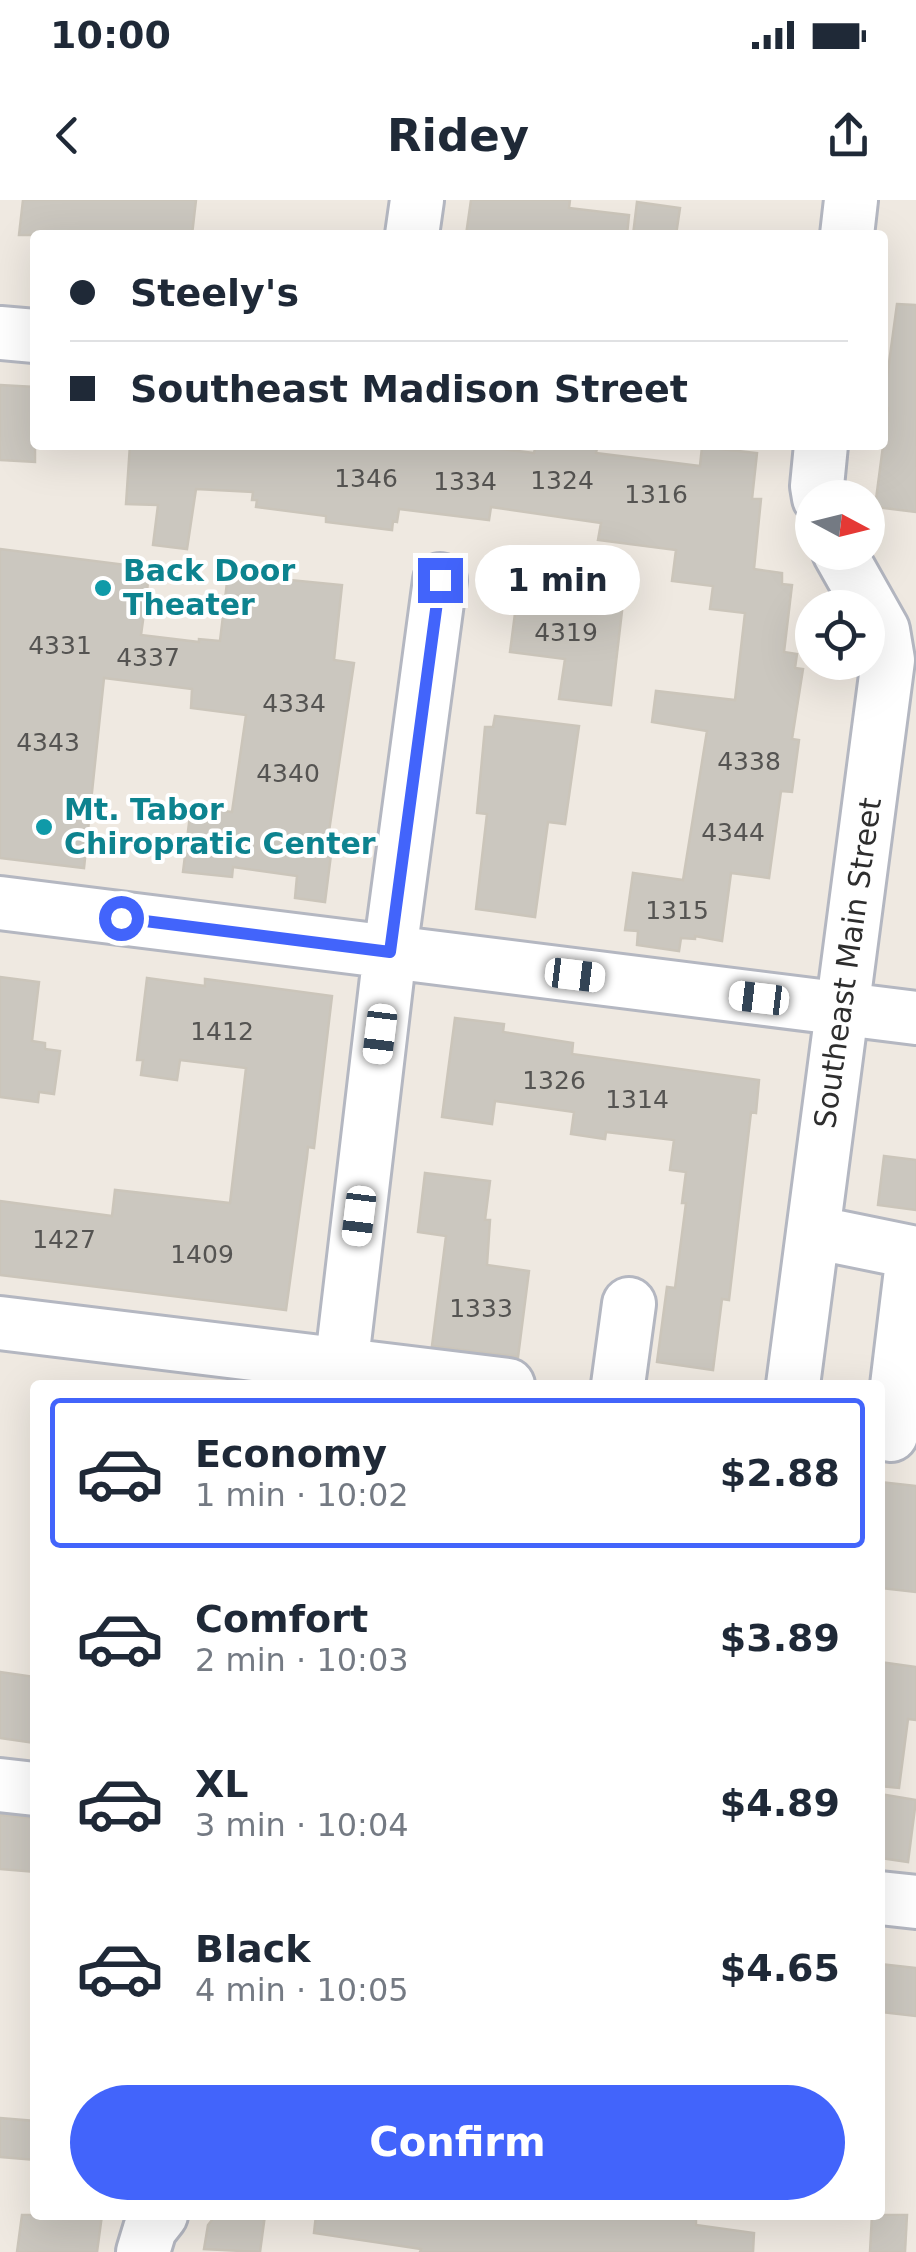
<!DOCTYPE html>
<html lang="en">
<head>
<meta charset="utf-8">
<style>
	body { margin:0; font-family:"DejaVu Sans",sans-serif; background:#f2f2f3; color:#1f2937; height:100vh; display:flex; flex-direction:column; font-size:38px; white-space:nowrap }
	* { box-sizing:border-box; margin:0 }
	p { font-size:32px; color:#747a83 }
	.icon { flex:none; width:55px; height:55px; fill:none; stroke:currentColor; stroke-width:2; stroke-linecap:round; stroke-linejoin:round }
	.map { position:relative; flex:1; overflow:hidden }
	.panel { position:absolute; left:30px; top:1180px; width:855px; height:840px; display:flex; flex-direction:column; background:#fff; border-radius:10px; box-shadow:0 10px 40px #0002 }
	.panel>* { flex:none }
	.top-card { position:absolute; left:30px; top:30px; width:858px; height:220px; border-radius:10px; box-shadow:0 10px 40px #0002; display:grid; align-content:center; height:220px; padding:0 40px; background:#fff }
	.needle { width:65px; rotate:97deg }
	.tools { position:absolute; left:795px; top:280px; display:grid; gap:20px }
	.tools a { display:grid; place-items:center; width:90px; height:90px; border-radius:50%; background:#fff; box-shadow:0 10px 40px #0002; font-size:50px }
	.end { position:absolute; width:45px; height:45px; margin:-22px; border:12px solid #4264fb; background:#fff; box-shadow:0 0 0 5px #fff }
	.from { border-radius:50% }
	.bubble { position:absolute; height:70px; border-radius:35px; background:#fff; box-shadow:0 10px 40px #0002; font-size:32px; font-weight:800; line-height:70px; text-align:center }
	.car { position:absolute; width:30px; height:60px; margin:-30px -15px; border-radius:12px; box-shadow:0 0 8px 2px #0007; background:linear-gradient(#fff 24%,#345 0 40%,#fff 0 76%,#345 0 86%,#fff 0) }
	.top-card b { display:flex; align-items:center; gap:35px; height:95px; font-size:38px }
	.top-card b+b { border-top:2px solid #e0e1e3 }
	.top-card i { width:25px; height:25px; background:#1f2937 }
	ul { padding:18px 0 0; list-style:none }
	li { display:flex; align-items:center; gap:30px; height:150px; margin:0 20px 15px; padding:0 20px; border:5px solid transparent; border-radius:10px }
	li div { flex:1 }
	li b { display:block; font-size:38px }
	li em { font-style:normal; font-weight:800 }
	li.active { border-color:#4264fb }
	li>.icon { width:90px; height:90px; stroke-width:1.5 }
	.button { display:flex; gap:20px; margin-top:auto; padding:20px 40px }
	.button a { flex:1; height:115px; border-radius:60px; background:#4264fb; color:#fff; font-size:40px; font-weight:800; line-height:115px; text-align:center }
	.status { display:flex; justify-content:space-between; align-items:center; height:70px; padding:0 50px; background:#fff; direction:ltr }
	.status svg { height:28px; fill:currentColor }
	header { display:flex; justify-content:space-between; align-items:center; height:130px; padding:0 40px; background:#fff; font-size:45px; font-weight:800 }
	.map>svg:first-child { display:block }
	.building { fill:#cbc7bf; stroke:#cbc5ba; stroke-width:2.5 }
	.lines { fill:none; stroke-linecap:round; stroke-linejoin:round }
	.minor-casing { stroke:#b4b7c1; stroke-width:58 }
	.minor { stroke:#fff; stroke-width:52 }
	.route { stroke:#4264fb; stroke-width:12 }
	.culture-dot { fill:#0f9aa8; stroke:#fff; stroke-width:4 }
	.labels { text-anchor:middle; stroke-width:8; stroke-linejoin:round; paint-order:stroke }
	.number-label { font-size:25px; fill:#555452 }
	.culture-label { font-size:30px; font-weight:bold; fill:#0d838f; stroke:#fff; text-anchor:start }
	.street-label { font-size:30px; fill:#2e2e2e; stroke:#fff }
</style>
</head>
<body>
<div class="status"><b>10:00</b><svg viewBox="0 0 49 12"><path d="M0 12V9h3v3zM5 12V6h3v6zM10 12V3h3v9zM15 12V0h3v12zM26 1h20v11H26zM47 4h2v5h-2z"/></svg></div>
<header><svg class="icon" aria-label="back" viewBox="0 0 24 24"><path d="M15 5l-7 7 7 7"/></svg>Ridey<svg class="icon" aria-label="share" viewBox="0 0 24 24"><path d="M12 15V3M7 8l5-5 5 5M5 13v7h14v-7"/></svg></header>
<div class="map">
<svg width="916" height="2052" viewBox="0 0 916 2052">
	<rect width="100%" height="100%" fill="#efe9e1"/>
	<path class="building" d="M 23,0 L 196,0 L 192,35 L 19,35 Z
		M 471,0 L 570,0 L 569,8 L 629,15 L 627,35 L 466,35 Z
		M 637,2 L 680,8 L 676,35 L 633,35 Z
		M 897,104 L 916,105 L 916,312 L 875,307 L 888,208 L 883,207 Z
		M 0,185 L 35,187 L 35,262 L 0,260 Z
		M 130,245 L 470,245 L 534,253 L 536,245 L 572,245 L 597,248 L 596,253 L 700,266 L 702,247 L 757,253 L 752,299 L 761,299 L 754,369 L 782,373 L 782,384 L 792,385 L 784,452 L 797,454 L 795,468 L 803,469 L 792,539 L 799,540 L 792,592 L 781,591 L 769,678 L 731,673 L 722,741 L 695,736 L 695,739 L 681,738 L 679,751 L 637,745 L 638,731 L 625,730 L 633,673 L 683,680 L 707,531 L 652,522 L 656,491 L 735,500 L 745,413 L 710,409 L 713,386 L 672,381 L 676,350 L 598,340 L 601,323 L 491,307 L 489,320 L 399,309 L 397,322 L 393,321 L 392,330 L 326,322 L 326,316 L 256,307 L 257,300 L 252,300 L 253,292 L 196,289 L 187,349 L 153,345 L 158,305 L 126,304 Z
		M 0,349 L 150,368 L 141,435 L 199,442 L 199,439 L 220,441 L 228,374 L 342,385 L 334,460 L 354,463 L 328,638 L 333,639 L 325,702 L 295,698 L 297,676 L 233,667 L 232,677 L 183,672 L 191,607 L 232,612 L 246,515 L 191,508 L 192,489 L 104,478 L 84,668 L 0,658 Z
		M 517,398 L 622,411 L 611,505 L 559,499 L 565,459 L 510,452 Z
		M 495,516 L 579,526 L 565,624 L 548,622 L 535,717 L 476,709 L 487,614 L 477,613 L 485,527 L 493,527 Z
		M 0,777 L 39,782 L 32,841 L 45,843 L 45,849 L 60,851 L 54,894 L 39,892 L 38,902 L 0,897 Z
		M 147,778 L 205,786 L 205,779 L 332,796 L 314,948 L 308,947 L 307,957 L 286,1110 L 0,1075 L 0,1001 L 112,1016 L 115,990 L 230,1003 L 246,868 L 180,860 L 177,880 L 141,875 L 143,860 L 137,860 Z
		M 455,818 L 504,824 L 503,832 L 573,843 L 572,854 L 759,880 L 756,913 L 751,912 L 729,1100 L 722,1099 L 713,1170 L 657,1162 L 667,1087 L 675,1088 L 686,1003 L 682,1003 L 686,972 L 670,970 L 674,940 L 606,932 L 605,939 L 571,934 L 574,912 L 495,901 L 492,924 L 442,917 Z
		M 884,956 L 916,960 L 916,1010 L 878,1005 Z
		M 425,973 L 490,981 L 485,1020 L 490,1020 L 487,1065 L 529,1071 L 518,1157 L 432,1146 L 446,1036 L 418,1032 Z
		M 880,1282 L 916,1286 L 916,1392 L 880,1388 Z
		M 880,1462 L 916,1467 L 916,1520 L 908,1519 L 899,1588 L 880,1586 Z
		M 0,1472 L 35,1477 L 35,1543 L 0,1538 Z
		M 880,1594 L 916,1600 L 908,1662 L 880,1658 Z
		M 0,1615 L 35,1618 L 35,1672 L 0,1669 Z
		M 880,1764 L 916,1768 L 916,1816 L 880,1812 Z
		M 0,1918 L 35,1921 L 35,1960 L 0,1957 Z
		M 22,2015 L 102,2015 L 97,2052 L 17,2052 Z
		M 216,2015 L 265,2015 L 260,2052 L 204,2049 L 208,2025 Z
		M 316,2015 L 696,2015 L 696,2025 L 754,2033 L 753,2052 L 420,2052 L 421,2049 L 314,2033 Z
		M 872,2015 L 907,2015 L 905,2052 L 870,2052 Z"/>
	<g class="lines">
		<defs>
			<path id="minor" d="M 412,35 L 417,0
				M 847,35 L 851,0
				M 0,133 L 35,136
				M 819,298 L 817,286 L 821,245
				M 0,703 L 916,818
				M 813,1032 L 916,1053
				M 0,1123 L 508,1185
				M 339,1185 L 390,752 L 440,380
				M 618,1185 L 629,1104
				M 793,1185 L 888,460 L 883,430 L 839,352
				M 891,1235 L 911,1070 L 916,1068
				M 0,1585 L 35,1589
				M 880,1698 L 916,1702
				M 143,2052 L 150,2029 L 161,2015"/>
		</defs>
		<use href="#minor" class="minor-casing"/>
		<use href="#minor" class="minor"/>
	</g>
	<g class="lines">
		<path class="route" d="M 121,718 L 390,752 L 440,380"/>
	</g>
	<g class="culture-dot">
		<circle cx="103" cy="388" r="10"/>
		<circle cx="44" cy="627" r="10"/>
	</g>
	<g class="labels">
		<g class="number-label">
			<text x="366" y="287">1346</text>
			<text x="562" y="289">1324</text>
			<text x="465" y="290">1334</text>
			<text x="656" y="303">1316</text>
			<text x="566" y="441">4319</text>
			<text x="60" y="454">4331</text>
			<text x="148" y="466">4337</text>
			<text x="294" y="512">4334</text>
			<text x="48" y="551">4343</text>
			<text x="749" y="570">4338</text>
			<text x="288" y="582">4340</text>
			<text x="733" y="641">4344</text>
			<text x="677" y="719">1315</text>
			<text x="222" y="840">1412</text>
			<text x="554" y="889">1326</text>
			<text x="637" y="908">1314</text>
			<text x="64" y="1048">1427</text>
			<text x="202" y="1063">1409</text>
			<text x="481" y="1117">1333</text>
		</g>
		<g class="culture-label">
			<text x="123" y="381">Back Door<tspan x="123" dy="34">Theater</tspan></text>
			<text x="64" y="620">Mt. Tabor<tspan x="64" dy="34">Chiropratic Center</tspan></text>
		</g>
		<g class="street-label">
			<text transform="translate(848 763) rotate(-82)" y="10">Southeast Main Street</text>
		</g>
	</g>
</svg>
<div class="tools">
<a><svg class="needle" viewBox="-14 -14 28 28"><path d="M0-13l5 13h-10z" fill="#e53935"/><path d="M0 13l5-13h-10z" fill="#747a83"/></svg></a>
<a><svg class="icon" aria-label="locate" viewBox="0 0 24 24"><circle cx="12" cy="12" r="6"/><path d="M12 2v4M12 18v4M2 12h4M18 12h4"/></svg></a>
</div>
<i class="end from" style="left:121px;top:718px"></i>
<i class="end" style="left:440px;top:380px"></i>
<div class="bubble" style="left:475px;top:345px;width:165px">1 min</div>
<i class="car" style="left:575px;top:775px;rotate:97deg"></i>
<i class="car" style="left:759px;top:798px;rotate:277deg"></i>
<i class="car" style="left:380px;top:834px;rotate:187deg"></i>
<i class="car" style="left:359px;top:1016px;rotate:187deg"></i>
<div class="top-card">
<b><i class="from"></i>Steely's</b>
<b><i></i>Southeast Madison Street</b>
</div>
<section class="panel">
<ul>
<li class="active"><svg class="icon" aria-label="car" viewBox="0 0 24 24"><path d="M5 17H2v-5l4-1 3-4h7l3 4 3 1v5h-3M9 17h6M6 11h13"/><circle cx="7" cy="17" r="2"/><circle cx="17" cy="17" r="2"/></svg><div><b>Economy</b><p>1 min · 10:02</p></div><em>$2.88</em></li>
<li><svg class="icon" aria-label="car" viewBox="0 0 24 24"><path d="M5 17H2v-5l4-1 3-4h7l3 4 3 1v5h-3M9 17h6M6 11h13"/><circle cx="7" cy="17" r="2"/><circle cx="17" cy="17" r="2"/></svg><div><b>Comfort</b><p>2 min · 10:03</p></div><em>$3.89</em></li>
<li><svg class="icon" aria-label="car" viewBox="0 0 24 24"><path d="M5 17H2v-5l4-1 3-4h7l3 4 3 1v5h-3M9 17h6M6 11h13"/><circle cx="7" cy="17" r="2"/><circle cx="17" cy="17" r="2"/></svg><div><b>XL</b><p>3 min · 10:04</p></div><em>$4.89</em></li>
<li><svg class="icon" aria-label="car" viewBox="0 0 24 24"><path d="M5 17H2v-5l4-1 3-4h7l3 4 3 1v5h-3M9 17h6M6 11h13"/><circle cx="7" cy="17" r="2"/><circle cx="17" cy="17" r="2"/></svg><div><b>Black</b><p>4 min · 10:05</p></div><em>$4.65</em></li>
</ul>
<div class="button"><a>Confirm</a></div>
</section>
</div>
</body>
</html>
